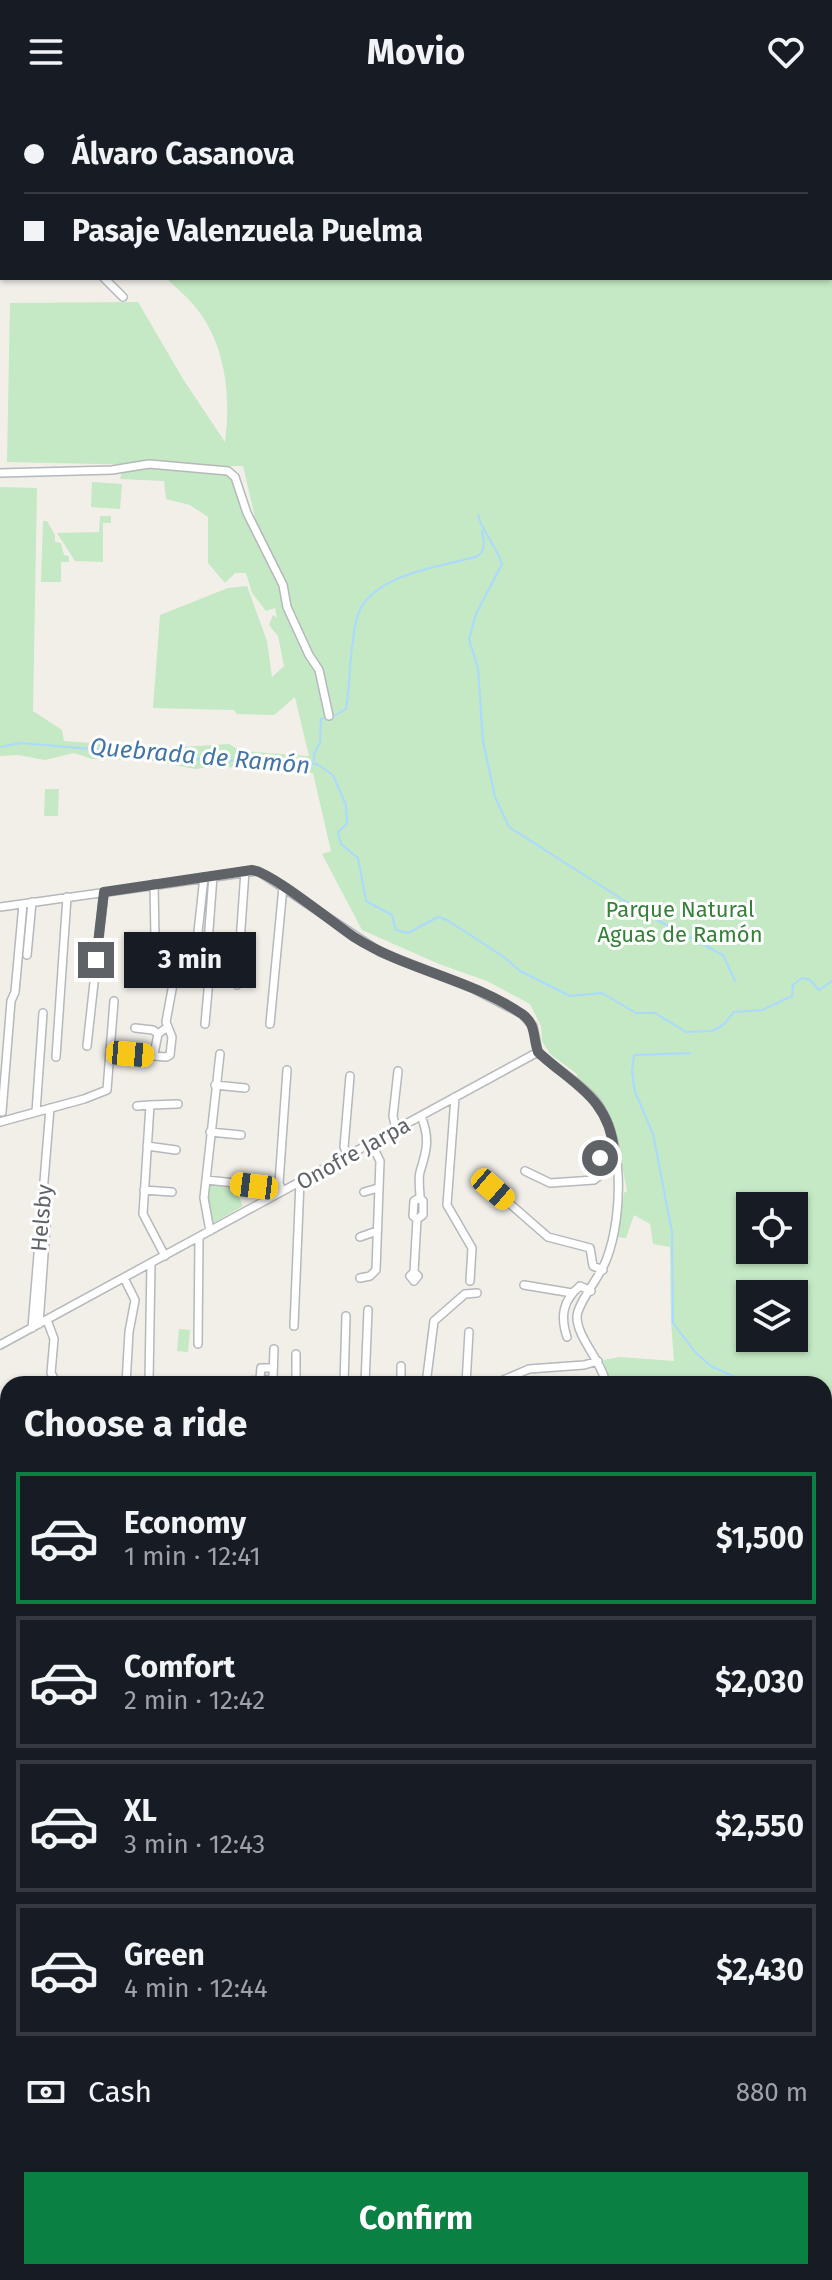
<!DOCTYPE html>
<html lang="en">
<head>
<meta charset="utf-8">
<style>
	body { margin:0; font-family:"Fira Sans",sans-serif; background:#20242c; color:#f1f3f6; height:100vh; display:flex; flex-direction:column; font-size:30px; white-space:nowrap }
	* { box-sizing:border-box; margin:0 }
	p { font-size:26px; color:#9ea1a6 }
	.icon { flex:none; width:44px; height:44px; fill:none; stroke:currentColor; stroke-width:2; stroke-linecap:round; stroke-linejoin:round }
	.map { position:relative; flex:1; overflow:hidden }
	.sheet { position:absolute; left:0px; top:1272px; width:832px; height:904px; display:flex; flex-direction:column; background:#171b24; border-radius:24px 24px 0 0; box-shadow:0 2px 6px #0004 }
	.sheet>* { flex:none }
	.banner { position:absolute; left:0px; top:0px; width:832px; height:176px; box-shadow:0 2px 6px #0004; display:grid; align-content:center; height:176px; padding:0 24px; background:#171b24 }
	.tools { position:absolute; left:736px; top:1088px; display:grid; gap:16px }
	.tools a { display:grid; place-items:center; width:72px; height:72px; border-radius:0px; background:#171b24; box-shadow:0 2px 6px #0004; font-size:40px }
	.end { position:absolute; width:36px; height:36px; margin:-18px; border:10px solid #5f6368; background:#fff; box-shadow:0 0 0 4px #fff }
	.from { border-radius:50% }
	.bubble { position:absolute; height:56px; border-radius:0px; background:#171b24; box-shadow:0 2px 6px #0004; font-size:26px; font-weight:700; line-height:56px; text-align:center }
	.car { position:absolute; width:24px; height:48px; margin:-24px -12px; border-radius:10px; box-shadow:0 0 6px 2px #0007; background:linear-gradient(#f5c518 24%,#345 0 40%,#f5c518 0 76%,#345 0 86%,#f5c518 0) }
	.banner b { display:flex; align-items:center; gap:28px; height:76px; font-size:30px }
	.banner b+b { border-top:2px solid #363941 }
	.banner i { width:20px; height:20px; background:#f1f3f6 }
	ul { padding:0; list-style:none }
	li { display:flex; align-items:center; gap:24px; height:132px; margin:0 16px 12px; padding:0 8px; border:4px solid #363941; border-radius:0px }
	li div { flex:1 }
	li b { display:block; font-size:30px }
	li em { font-style:normal; font-weight:700 }
	li.current { border-color:#0b8043 }
	li>.icon { width:72px; height:72px; stroke-width:1.5 }
	h2 { padding:0 24px; font-size:36px; line-height:96px }
	.pay { display:flex; align-items:center; gap:20px; height:88px; padding:0 24px; font-size:30px }
	.pay p { margin-inline-start:auto }
	.cta { display:flex; gap:16px; margin-top:auto; padding:16px 24px }
	.cta a { flex:1; height:92px; border-radius:0px; background:#0b8043; color:#fff; font-size:32px; font-weight:700; line-height:92px; text-align:center }
	header { display:flex; justify-content:space-between; align-items:center; height:104px; padding:0 24px; background:#171b24; font-size:36px; font-weight:700 }
	.map>svg:first-child { display:block }
	.green { fill:#c5e8c5; fill-rule:evenodd }
	.lines { fill:none; stroke-linecap:round; stroke-linejoin:round }
	.stream { stroke:#aadaff; stroke-width:2 }
	.minor-casing { stroke:#b5b8bc; stroke-width:10 }
	.minor { stroke:#fff; stroke-width:7 }
	.route { stroke:#5f6368; stroke-width:10 }
	.labels { text-anchor:middle; stroke-width:6; stroke-linejoin:round; paint-order:stroke }
	.park-label { font-size:22px; fill:#348238; stroke:#fff }
	.street-label { font-size:22px; fill:#5f6368; stroke:#fff }
	.water-label { font-size:24px; font-style:italic; fill:#4174aa; stroke:#fff }
</style>
</head>
<body>
<header><svg class="icon" aria-label="menu" viewBox="0 0 24 24"><path d="M4 6h16M4 12h16M4 18h16"/></svg>Movio<svg class="icon" aria-label="heart" viewBox="0 0 24 24"><path d="M12 20l-8-8c-3-5 5-10 8-4 3-6 11-1 8 4z"/></svg></header>
<div class="map">
<svg width="832" height="2176" viewBox="0 0 832 2176">
	<rect width="100%" height="100%" fill="#f1efe8"/>
	<path class="green" d="M 521,0 L 832,0 L 832,1454 L 824,1448 L 824,1280 L 609,1280 L 603,1256 L 620,1253 L 674,1257 L 671,1218 L 670,1143 L 653,1140 L 650,1120 L 634,1111 L 626,1134 L 617,1133 L 624,1089 L 627,1087 L 616,1031 L 608,1006 L 577,975 L 577,970 L 550,950 L 542,937 L 541,922 L 530,900 L 487,877 L 439,860 L 362,826 L 322,750 L 331,747 L 313,669 L 289,669 L 273,664 L 209,663 L 195,665 L 148,656 L 92,655 L 74,649 L 45,656 L 18,651 L 0,652 L 0,383 L 37,384 L 33,607 L 62,626 L 64,637 L 164,644 L 229,640 L 241,647 L 309,652 L 295,593 L 274,611 L 237,610 L 234,606 L 153,604 L 160,511 L 228,484 L 247,482 L 267,537 L 272,573 L 284,562 L 278,532 L 269,521 L 273,511 L 277,514 L 275,504 L 266,507 L 252,489 L 246,469 L 235,469 L 225,479 L 208,459 L 208,413 L 190,401 L 166,395 L 164,377 L 120,375 L 122,367 L 144,361 L 7,358 L 10,199 L 138,198 L 183,275 L 225,338 C 231,293 226,242 197,205 C 189,194 176,184 166,174 L 830,174 L 830,2 ZM 221,362 L 243,362 L 261,439 L 231,372 L 223,369 ZM 750,1102 L 794,1102 L 794,1146 L 750,1146 ZM 750,1190 L 794,1190 L 794,1234 L 750,1234 Z
		M 92,378 L 122,380 L 120,405 L 91,403 Z
		M 100,412 L 111,412 L 111,419 L 103,419 L 103,458 L 75,457 L 57,429 L 99,428 Z
		M 43,417 L 47,417 L 55,431 L 55,438 L 61,439 L 64,451 L 69,452 L 69,458 L 61,458 L 61,478 L 41,478 Z
		M 45,685 L 59,685 L 58,712 L 44,712 Z
		M 209,1078 L 234,1082 L 243,1102 L 213,1119 L 208,1105 Z
		M 179,1225 L 190,1226 L 188,1248 L 177,1247 Z
		M 832,1515 L 832,1716 L 824,1716 L 824,1517 Z
		M 832,1941 L 832,2134 L 824,2131 L 824,1943 Z"/>
	<g class="lines">
		<path class="stream" d="M 478,411 C 483,430 497,442 502,460 L 476,510 L 469,535 L 478,564 L 483,637 L 495,693 L 509,723 L 639,806 L 723,851 L 735,877
			M 332,613 L 346,605 C 350,582 349,560 353,537 C 354,526 356,511 362,502 C 384,468 442,463 478,452 C 486,445 484,436 482,427
			M 0,643 L 21,639 L 138,649 L 161,646 L 208,657 L 273,656 L 317,660 L 333,671 L 346,701 L 347,720 L 338,728 L 341,740 L 358,754 L 366,797 L 392,811 L 396,826 L 408,829 L 438,813 L 447,816 L 504,853 L 520,867 L 570,892 L 602,889 L 636,909 L 655,909 L 686,928 L 712,927 L 723,921 L 734,908 L 762,906 L 792,892 L 793,881 L 802,874 L 810,876 L 819,886 L 832,877
			M 314,657 L 314,650 L 320,639 L 321,615 L 326,614
			M 690,949 L 634,951 L 632,967 L 635,988 L 653,1030 L 672,1128 L 673,1219 L 696,1249 L 711,1262 L 735,1273 L 732,1280
			M 824,1458 L 827,1467
			M 824,1492 L 829,1476
			M 710,2168 L 711,2176"/>
		<defs>
			<path id="minor" d="M 22,0 L 22,2
				M 185,0 L 189,2
				M 298,0 L 299,2
				M 433,0 L 433,2
				M 475,0 L 475,2
				M 516,0 L 516,2
				M 97,2 L 98,0
				M 209,2 L 210,0
				M 0,49 L 2,50
				M 0,84 L 2,84
				M 104,174 L 123,193
				M 0,369 L 112,366 L 149,360 L 228,367 L 235,373 L 247,409 L 283,481 L 287,503 L 309,551 L 319,566 L 329,612
				M 154,780 L 155,834 L 175,835
				M 0,803 L 258,767 L 380,848 L 472,884 L 522,910 L 533,922 L 538,948
				M 27,851 L 32,798
				M 138,874 L 173,880 L 178,876 L 193,874 L 204,773
				M 166,877 L 167,853
				M 237,881 L 245,767
				M 205,920 L 210,864 L 207,852 L 213,772
				M 270,920 L 283,783
				M 135,924 L 153,926 L 158,930
				M 87,942 L 104,788
				M 538,948 C 555,965 577,976 594,995 C 625,1032 623,1111 607,1154 C 601,1172 577,1199 577,1213 C 577,1234 602,1257 606,1280
				M 130,950 L 166,953 L 170,951 L 172,933 L 166,918 L 173,880
				M 154,950 L 158,930 L 166,924
				M 56,953 L 67,793
				M 215,981 L 245,984
				M 455,993 L 447,1101 L 472,1144 L 470,1177
				M 137,1002 L 150,1001
				M 2,1008 L 11,897 L 15,888 L 23,800
				M 36,1008 L 43,909
				M 0,1018 L 84,995 L 107,986 L 114,897
				M 396,1025 L 393,1012 L 398,967
				M 210,1028 L 241,1031
				M 147,1042 L 176,1046
				M 348,1051 L 344,1043 L 350,972
				M 525,1067 L 550,1079 L 594,1076 L 599,1072 L 599,1061 L 602,1051 L 614,1047
				M 206,1076 L 255,1081
				M 493,1085 L 548,1133 L 590,1144 L 593,1162 L 603,1166
				M 144,1086 L 172,1088
				M 282,1087 L 279,1079 L 287,966
				M 364,1088 L 378,1084
				M 417,1115 L 413,1112 L 414,1097 L 420,1094
				M 210,1127 L 204,1094 L 220,950
				M 360,1133 L 377,1127
				M 165,1152 L 143,1110 L 150,1001 L 178,1000
				M 414,1168 L 418,1172 L 414,1177 L 410,1172 L 414,1168 L 417,1115 L 423,1111 L 423,1097 L 420,1094 C 420,1086 418,1075 420,1068 C 427,1046 430,1034 421,1012
				M 124,1174 L 135,1196 L 129,1228 L 126,1280
				M 360,1174 L 370,1172 L 376,1166 L 380,1057 L 371,1039
				M 524,1181 L 572,1189
				M 47,1216 L 54,1235 L 51,1269 L 57,1280
				M 39,1220 L 47,1108
				M 294,1222 L 300,1078
				M 32,1224 L 50,1004
				M 567,1233 C 560,1212 563,1196 580,1182 L 591,1187
				M 198,1240 L 199,1133
				M 0,1241 L 538,948
				M 260,1275 L 261,1264 L 273,1264
				M 149,1277 L 151,1159
				M 249,1277 L 273,1275 L 274,1245
				M 296,1280 L 296,1250
				M 344,1280 L 346,1212
				M 365,1280 L 368,1206
				M 401,1280 L 401,1262
				M 426,1280 L 434,1217 L 465,1190 L 477,1189
				M 466,1280 L 469,1228
				M 494,1280 L 529,1265 L 584,1261 L 598,1257
				M 0,1460 L 8,1461
				M 824,1473 L 832,1471
				M 0,1588 L 8,1588
				M 0,1721 L 8,1723
				M 0,1777 L 8,1746
				M 824,1805 L 832,1796
				M 0,1867 L 8,1869
				M 0,1889 L 8,1891
				M 0,1919 L 8,1900
				M 824,1954 L 832,1952
				M 0,1960 L 8,1961
				M 0,1987 L 8,1989
				M 0,2060 L 8,2062
				M 824,2134 L 826,2176
				M 503,2168 L 505,2176
				M 734,2168 L 736,2176
				M 247,2172 L 257,2176"/>
		</defs>
		<use href="#minor" class="minor-casing"/>
		<use href="#minor" class="minor"/>
	</g>
	<g class="lines">
		<path class="route" d="M 96,856 L 104,788 L 252,766 C 271,768 333,819 354,833 C 406,866 471,875 522,910 C 536,919 533,934 538,948 C 572,980 609,993 614,1047 L 600,1054"/>
	</g>
	<g class="labels">
		<g class="park-label">
			<text x="680" y="813">Parque Natural<tspan x="680" dy="25">Aguas de Ramón</tspan></text>
		</g>
		<g class="street-label">
			<text transform="translate(353 1049) rotate(-29)" y="8">Onofre Jarpa</text>
			<text transform="translate(41 1114) rotate(-85)" y="8">Helsby</text>
		</g>
		<g class="water-label">
			<text transform="translate(200 652) rotate(5)" y="8">Quebrada de Ramón</text>
		</g>
	</g>
</svg>
<div class="tools">
<a><svg class="icon" aria-label="locate" viewBox="0 0 24 24"><circle cx="12" cy="12" r="6"/><path d="M12 2v4M12 18v4M2 12h4M18 12h4"/></svg></a>
<a><svg class="icon" aria-label="layers" viewBox="0 0 24 24"><path d="M12 4l9 5-9 5-9-5zM3 14l9 5 9-5"/></svg></a>
</div>
<i class="end from" style="left:600px;top:1054px"></i>
<i class="end" style="left:96px;top:856px"></i>
<div class="bubble" style="left:124px;top:828px;width:132px">3 min</div>
<i class="car" style="left:130px;top:950px;rotate:95deg"></i>
<i class="car" style="left:254px;top:1082px;rotate:277deg"></i>
<i class="car" style="left:493px;top:1085px;rotate:131deg"></i>
<div class="banner">
<b><i class="from"></i>Álvaro Casanova</b>
<b><i></i>Pasaje Valenzuela Puelma</b>
</div>
<section class="sheet">
<h2>Choose a ride</h2>
<ul>
<li class="current"><svg class="icon" aria-label="car" viewBox="0 0 24 24"><path d="M5 17H2v-5l4-1 3-4h7l3 4 3 1v5h-3M9 17h6M6 11h13"/><circle cx="7" cy="17" r="2"/><circle cx="17" cy="17" r="2"/></svg><div><b>Economy</b><p>1 min · 12:41</p></div><em>$1,500</em></li>
<li><svg class="icon" aria-label="car" viewBox="0 0 24 24"><path d="M5 17H2v-5l4-1 3-4h7l3 4 3 1v5h-3M9 17h6M6 11h13"/><circle cx="7" cy="17" r="2"/><circle cx="17" cy="17" r="2"/></svg><div><b>Comfort</b><p>2 min · 12:42</p></div><em>$2,030</em></li>
<li><svg class="icon" aria-label="car" viewBox="0 0 24 24"><path d="M5 17H2v-5l4-1 3-4h7l3 4 3 1v5h-3M9 17h6M6 11h13"/><circle cx="7" cy="17" r="2"/><circle cx="17" cy="17" r="2"/></svg><div><b>XL</b><p>3 min · 12:43</p></div><em>$2,550</em></li>
<li><svg class="icon" aria-label="car" viewBox="0 0 24 24"><path d="M5 17H2v-5l4-1 3-4h7l3 4 3 1v5h-3M9 17h6M6 11h13"/><circle cx="7" cy="17" r="2"/><circle cx="17" cy="17" r="2"/></svg><div><b>Green</b><p>4 min · 12:44</p></div><em>$2,430</em></li>
</ul>
<div class="pay"><svg class="icon" aria-label="cash" viewBox="0 0 24 24"><path d="M3 7h18v10H3z"/><circle cx="12" cy="12" r="2"/></svg>Cash<p>880 m</p></div>
<div class="cta"><a>Confirm</a></div>
</section>
</div>
</body>
</html>
